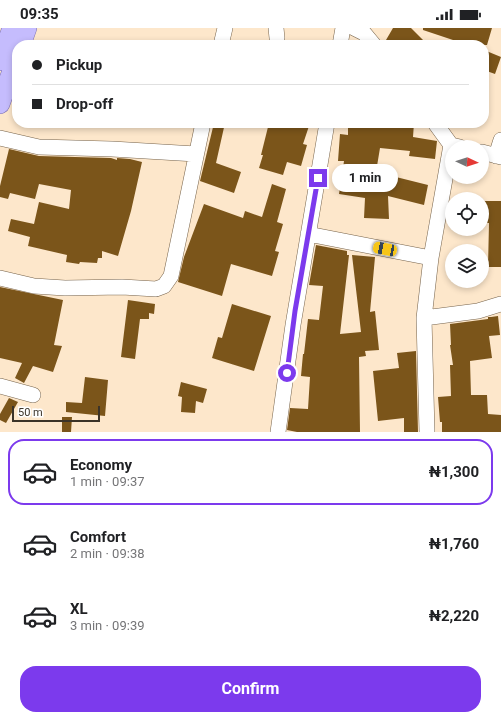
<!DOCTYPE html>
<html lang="en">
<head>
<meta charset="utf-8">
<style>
	body { margin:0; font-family:Roboto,sans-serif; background:#f6f6f6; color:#202124; height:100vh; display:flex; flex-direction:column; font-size:15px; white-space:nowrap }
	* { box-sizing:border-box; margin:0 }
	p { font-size:13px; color:#757577 }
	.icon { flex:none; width:22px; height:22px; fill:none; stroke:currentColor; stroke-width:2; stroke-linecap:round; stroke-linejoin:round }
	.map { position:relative; height:404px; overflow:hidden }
	.drawer { display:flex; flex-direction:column; background:#fff; flex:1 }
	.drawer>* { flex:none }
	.guide { position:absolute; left:12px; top:12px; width:477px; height:88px; border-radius:16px; box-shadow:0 2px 6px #0003; display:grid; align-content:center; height:88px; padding:0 20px; background:#fff }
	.needle { width:26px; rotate:94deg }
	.buttons { position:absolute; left:445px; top:112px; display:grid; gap:8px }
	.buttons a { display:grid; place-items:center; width:44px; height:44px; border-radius:50%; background:#fff; box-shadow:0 2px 6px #0003; font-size:20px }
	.scale { position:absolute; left:12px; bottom:10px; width:88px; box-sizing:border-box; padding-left:4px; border:2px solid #3b3328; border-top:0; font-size:11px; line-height:14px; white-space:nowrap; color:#3b3328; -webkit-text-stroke:3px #fff; paint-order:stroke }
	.end { position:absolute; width:18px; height:18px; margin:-9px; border:5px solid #7c3aed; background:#fff; box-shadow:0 0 0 2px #fff }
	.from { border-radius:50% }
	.bubble { position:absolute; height:28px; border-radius:14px; background:#fff; box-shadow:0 2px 6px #0003; font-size:13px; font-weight:700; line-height:28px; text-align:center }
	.car { position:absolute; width:12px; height:24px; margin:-12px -6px; border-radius:5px; box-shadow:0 0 3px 1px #0007; background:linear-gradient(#f5c518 24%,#345 0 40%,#f5c518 0 76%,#345 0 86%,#f5c518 0) }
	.guide b { display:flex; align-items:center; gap:14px; height:38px; font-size:15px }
	.guide b+b { border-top:1px solid #e0e0e0 }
	.guide i { width:10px; height:10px; background:#202124 }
	ul { padding:7px 0 0; list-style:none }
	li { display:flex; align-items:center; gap:12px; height:66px; margin:0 8px 6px; padding:0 12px; border:2px solid transparent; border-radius:16px }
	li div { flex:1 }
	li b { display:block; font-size:15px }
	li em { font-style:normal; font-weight:700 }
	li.selected { border-color:#7c3aed }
	li>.icon { width:36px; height:36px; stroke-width:1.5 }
	.action { display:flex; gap:8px; margin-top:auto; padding:8px 20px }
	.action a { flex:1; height:46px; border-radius:16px; background:#7c3aed; color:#fff; font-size:16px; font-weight:700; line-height:46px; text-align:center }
	.status { display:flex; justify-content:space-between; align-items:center; height:28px; padding:0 20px; background:#fff; direction:ltr }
	.status svg { height:11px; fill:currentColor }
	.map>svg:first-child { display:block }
	.building { fill:#7b551a }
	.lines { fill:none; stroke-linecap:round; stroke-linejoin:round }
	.minor-casing { stroke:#77644c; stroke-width:16 }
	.major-casing { stroke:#7c6fb2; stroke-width:20 }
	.minor { stroke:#fff; stroke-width:15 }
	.major { stroke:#c5bcfd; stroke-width:19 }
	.route { stroke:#7c3aed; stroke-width:5 }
</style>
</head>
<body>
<div class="status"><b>09:35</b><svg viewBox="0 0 49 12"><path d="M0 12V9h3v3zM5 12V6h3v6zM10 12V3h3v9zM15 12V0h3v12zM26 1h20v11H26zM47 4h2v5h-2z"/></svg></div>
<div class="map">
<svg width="501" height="404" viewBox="0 0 501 404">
	<rect width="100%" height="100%" fill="#fde7cb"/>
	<path class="building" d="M 393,0 L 411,0 L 428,17 L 395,17 L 386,12 Z
		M 423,0 L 492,0 L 487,17 L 468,17 L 423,2 Z
		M 484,22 L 501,29 L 495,46 L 484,42 Z
		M 214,95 L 225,95 L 216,135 L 241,144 L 234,165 L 200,153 Z
		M 269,95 L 310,95 L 303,116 L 307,117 L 301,138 L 287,134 L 283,147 L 259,140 L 263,127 L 261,127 Z
		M 348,95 L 414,95 L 413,109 L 437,113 L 435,131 L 409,128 L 410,123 L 380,120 L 376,144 L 428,157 L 424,177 L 388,168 L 389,191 L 364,190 L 365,170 L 339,166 L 344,133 L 338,133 L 340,106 L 348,107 Z
		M 9,121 L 39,128 L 111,130 L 117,132 L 117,130 L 130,131 L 142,134 L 131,183 L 118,228 L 102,223 L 102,230 L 98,230 L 97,235 L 80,234 L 79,236 L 66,234 L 67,227 L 28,218 L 30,209 L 8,203 L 11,191 L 34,196 L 39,174 L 69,181 L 71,162 L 39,156 L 35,171 L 10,165 L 8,171 L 0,169 L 0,158 Z
		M 272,156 L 286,161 L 277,194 L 283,196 L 275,223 L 279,224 L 272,248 L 231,236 L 222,268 L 178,254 L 184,229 L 204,176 L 243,190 L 245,183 L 262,189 Z
		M 482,173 L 501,173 L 501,239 L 488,239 L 489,195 L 482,195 Z
		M 316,217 L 347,223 L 347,227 L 349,227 L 340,306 L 361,304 L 352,227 L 375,229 L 370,284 L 375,283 L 379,322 L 365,323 L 366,328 L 359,329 L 360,404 L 297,404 L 287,402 L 290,380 L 308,381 L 310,349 L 301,348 L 303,326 L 304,326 L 308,291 L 319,292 L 323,258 L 309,257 Z
		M 0,259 L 63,272 L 54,317 L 62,318 L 53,344 L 33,338 L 24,355 L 15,350 L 22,335 L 0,330 Z
		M 128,272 L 155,276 L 154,286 L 149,285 L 149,291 L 140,291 L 135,331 L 121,329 Z
		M 232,276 L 271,288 L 254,343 L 212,330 L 218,309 L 222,310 Z
		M 498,288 L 500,307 L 489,308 L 492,330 L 470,333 L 471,367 L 487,367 L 488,386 L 501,387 L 501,404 L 442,404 L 442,394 L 440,394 L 438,369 L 451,368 L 450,337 L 453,337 L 450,317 L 451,317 L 450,296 L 488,291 L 488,289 L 491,289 Z
		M 416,323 L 418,404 L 404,404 L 404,390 L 378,393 L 373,343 L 399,340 L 397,325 Z
		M 85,349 L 108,352 L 105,388 L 66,384 L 66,374 L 82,375 Z
		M 181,354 L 207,361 L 203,375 L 196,373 L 195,385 L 181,384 L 182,369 L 178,368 Z
		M 9,370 L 18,374 L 6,395 L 0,392 L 0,386 Z
		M 62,389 L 72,389 L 71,404 L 62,404 Z"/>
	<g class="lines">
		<defs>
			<path id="minor" d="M 276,0 L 277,10
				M 354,0 L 364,5 L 374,17
				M 221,17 L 225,0
				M 340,17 L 343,0
				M 435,95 L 451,117 L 460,119
				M 0,110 L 39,119 L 112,121 L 196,126
				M 482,124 L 501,129
				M 496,128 L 501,112
				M 308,206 L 431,230
				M 0,250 L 34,258 L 65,260 L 122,259 L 156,261 L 164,258 L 171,248 L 203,95
				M 424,290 L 478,283 L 501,276
				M 0,358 L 33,367
				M 278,404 L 293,297 L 327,95
				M 427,404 L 424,290 L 431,230 L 451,117"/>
			<path id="major" d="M 21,17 L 27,0
				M 0,33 L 12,0
				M 0,76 L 17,29"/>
		</defs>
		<use href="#minor" class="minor-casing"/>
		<use href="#major" class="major-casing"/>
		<use href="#minor" class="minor"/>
		<use href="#major" class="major"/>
	</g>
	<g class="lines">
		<path class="route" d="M 287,345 L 295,283 L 318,150"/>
	</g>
</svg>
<div class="buttons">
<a><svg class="needle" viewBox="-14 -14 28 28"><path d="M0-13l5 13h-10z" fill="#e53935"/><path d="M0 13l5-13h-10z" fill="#757577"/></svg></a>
<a><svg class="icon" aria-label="locate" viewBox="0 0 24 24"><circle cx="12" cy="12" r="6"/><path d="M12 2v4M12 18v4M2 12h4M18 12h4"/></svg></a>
<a><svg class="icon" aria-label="layers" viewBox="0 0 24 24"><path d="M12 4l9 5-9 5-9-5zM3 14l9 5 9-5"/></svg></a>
</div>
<div class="scale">50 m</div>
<i class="end from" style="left:287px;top:345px"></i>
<i class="end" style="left:318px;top:150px"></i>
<div class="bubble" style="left:332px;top:136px;width:66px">1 min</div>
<i class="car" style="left:385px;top:221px;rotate:281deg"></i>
<div class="guide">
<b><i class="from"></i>Pickup</b>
<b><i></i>Drop-off</b>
</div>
</div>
<section class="drawer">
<ul>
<li class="selected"><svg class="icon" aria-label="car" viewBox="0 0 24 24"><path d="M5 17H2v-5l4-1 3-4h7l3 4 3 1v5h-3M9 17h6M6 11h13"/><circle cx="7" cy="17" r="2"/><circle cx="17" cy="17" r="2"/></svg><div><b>Economy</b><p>1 min · 09:37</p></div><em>₦1,300</em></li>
<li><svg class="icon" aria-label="car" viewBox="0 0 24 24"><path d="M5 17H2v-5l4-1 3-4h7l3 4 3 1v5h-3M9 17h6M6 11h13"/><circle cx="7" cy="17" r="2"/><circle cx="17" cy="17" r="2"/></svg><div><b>Comfort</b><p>2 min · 09:38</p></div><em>₦1,760</em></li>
<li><svg class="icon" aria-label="car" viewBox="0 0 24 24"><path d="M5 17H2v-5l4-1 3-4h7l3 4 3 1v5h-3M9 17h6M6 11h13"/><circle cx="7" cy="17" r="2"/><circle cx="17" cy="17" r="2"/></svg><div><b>XL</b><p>3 min · 09:39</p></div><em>₦2,220</em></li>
</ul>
<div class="action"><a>Confirm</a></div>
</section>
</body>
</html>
